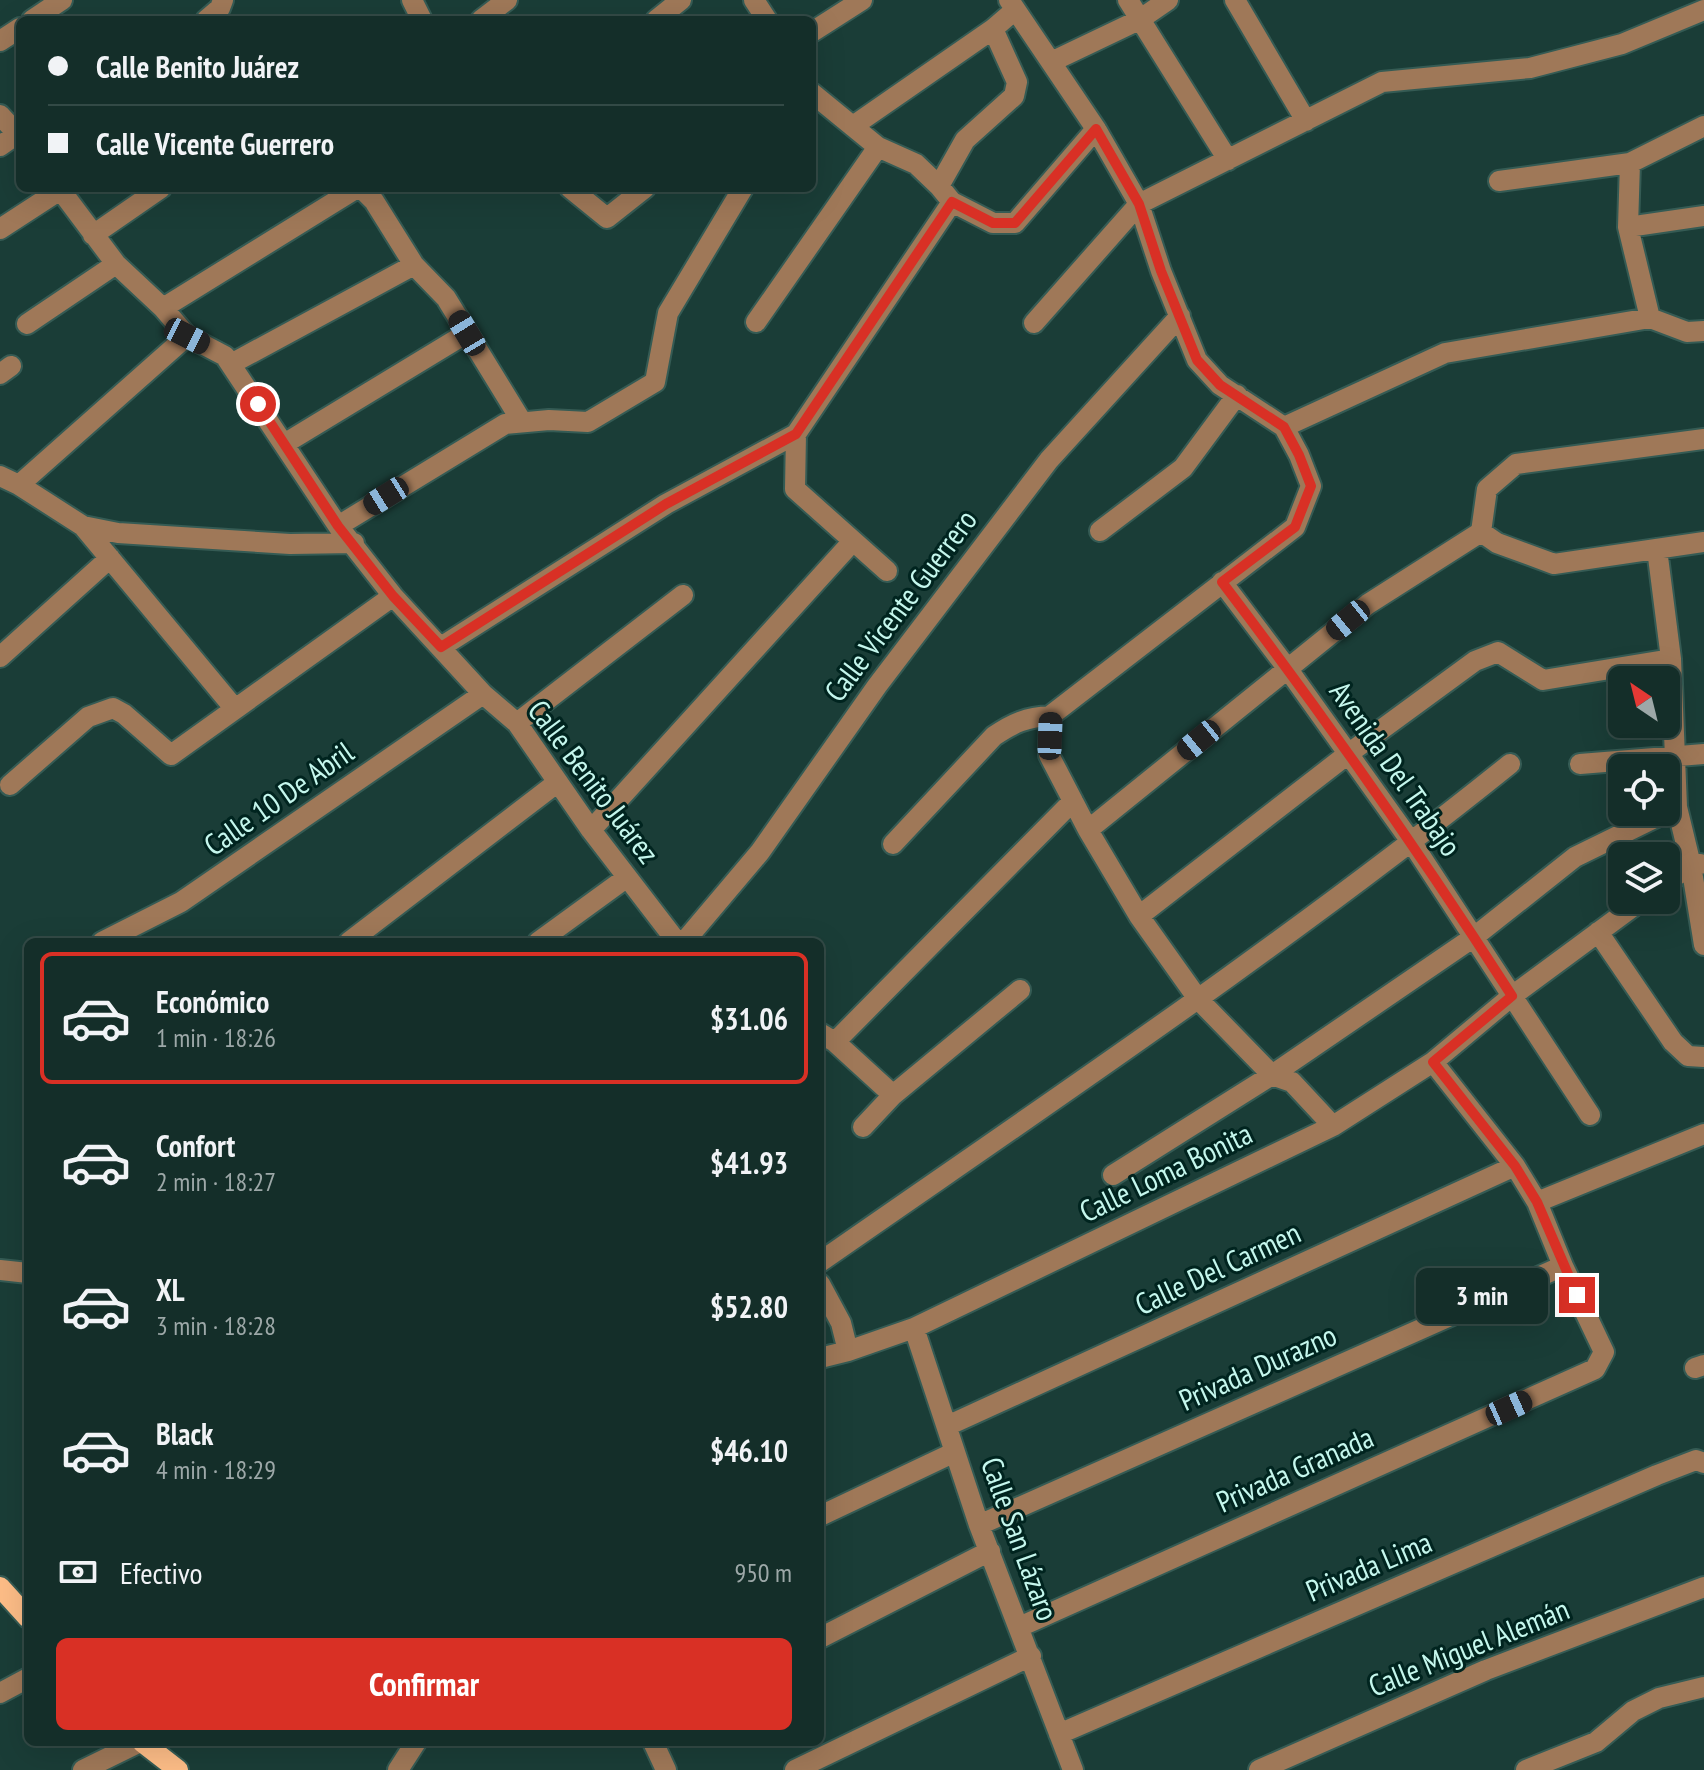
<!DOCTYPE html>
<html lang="es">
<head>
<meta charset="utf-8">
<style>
	body { margin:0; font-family:"PT Sans Narrow",sans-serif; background:#1d3631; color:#f1f3f6; height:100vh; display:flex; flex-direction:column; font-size:30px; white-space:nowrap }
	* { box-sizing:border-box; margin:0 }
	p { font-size:26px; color:#9da8a8 }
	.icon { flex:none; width:44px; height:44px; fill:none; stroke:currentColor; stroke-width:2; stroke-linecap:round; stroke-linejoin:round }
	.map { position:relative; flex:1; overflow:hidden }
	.panel { position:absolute; left:24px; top:938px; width:800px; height:808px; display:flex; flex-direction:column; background:#142e29; border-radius:12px; box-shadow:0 8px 32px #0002,0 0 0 2px #334a46 }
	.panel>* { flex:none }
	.top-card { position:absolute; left:16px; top:16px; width:800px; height:176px; border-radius:12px; box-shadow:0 8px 32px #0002,0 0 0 2px #334a46; display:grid; align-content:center; height:176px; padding:0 32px; background:#142e29 }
	.needle { width:52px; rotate:325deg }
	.tools { position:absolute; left:1608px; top:666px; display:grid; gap:16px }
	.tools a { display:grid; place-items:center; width:72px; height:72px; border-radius:12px; background:#142e29; box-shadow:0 8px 32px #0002,0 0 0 2px #334a46; font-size:40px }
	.end { position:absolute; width:36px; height:36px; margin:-18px; border:10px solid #d93025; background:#fff; box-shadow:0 0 0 4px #fff }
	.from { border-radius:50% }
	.bubble { position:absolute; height:56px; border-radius:12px; background:#142e29; box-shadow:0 8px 32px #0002,0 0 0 2px #334a46; font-size:26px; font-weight:600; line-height:56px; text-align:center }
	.car { position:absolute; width:24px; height:48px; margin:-24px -12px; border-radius:10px; box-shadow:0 0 6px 2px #0007; background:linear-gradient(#222 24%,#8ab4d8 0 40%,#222 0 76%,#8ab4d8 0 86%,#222 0) }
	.top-card b { display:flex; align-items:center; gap:28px; height:76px; font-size:30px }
	.top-card b+b { border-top:2px solid #334a46 }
	.top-card i { width:20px; height:20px; background:#f1f3f6 }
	ul { padding:14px 0 0; list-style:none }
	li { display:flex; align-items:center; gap:24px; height:132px; margin:0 16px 12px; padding:0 16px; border:4px solid transparent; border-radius:12px }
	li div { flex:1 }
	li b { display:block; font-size:30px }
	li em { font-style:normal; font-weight:600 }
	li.active { border-color:#d93025 }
	li>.icon { width:72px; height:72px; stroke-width:1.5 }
	.pay { display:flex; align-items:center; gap:20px; height:88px; padding:0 32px; font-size:30px }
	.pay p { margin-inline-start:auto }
	.cta { display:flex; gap:16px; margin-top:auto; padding:16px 32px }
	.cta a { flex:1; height:92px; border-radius:12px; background:#d93025; color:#fff; font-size:32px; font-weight:600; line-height:92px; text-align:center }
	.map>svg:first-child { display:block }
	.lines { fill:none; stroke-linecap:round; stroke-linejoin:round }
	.minor-casing { stroke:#355b54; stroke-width:24 }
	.major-casing { stroke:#355b54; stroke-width:24 }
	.minor { stroke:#9f7858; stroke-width:20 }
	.major { stroke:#fdbd87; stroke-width:20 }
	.route { stroke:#d93025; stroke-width:10 }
	.labels { text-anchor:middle; stroke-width:6; stroke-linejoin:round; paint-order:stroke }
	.street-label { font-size:30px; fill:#c5f7ed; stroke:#00241f }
</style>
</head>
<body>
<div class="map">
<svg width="1704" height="1770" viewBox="0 0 1704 1770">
	<rect width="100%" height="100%" fill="#1a3d37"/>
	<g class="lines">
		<defs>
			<path id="minor" d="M 412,0 L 422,20
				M 754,0 L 767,20
				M 1009,0 L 1096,129 L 1139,204 L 1161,271 L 1197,360 L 1220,385 L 1284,427 L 1299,455 L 1311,486 L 1295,527 L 1050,716
				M 1128,0 L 1228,160
				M 1235,0 L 1306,121
				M 32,20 L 62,0
				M 206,20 L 220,8 L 223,0
				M 481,20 L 507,0
				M 656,20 L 681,0
				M 812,32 L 862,0
				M 0,41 L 20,28
				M 1051,62 L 1139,20 L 1168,0
				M 812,93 L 878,147 L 916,164 L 939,186 L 952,202 L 796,434 L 795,489 L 887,571
				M 0,115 L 20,137
				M 853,126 L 993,29 L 1015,10
				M 0,146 L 17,134
				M 1630,163 L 1628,227 L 1650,318
				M 1499,181 L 1630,163 L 1704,126
				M 939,186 L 965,140 L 1014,96 L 1017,82 L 993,29
				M 59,188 L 116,264 L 163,308 L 187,336 L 225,356 L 338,526 L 393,596 L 483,694 L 517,723 L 591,830 L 677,942
				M 361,188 L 374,201 L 414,265 L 446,298 L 522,422
				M 570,188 L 607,218 L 645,188
				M 952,202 L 993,223 L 1015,223 L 1096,129
				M 1628,227 L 1704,216
				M 0,229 L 60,190
				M 93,235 L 161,188
				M 163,308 L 357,188
				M 1650,318 L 1687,332 L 1704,331
				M 756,322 L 878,147
				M 1034,323 L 1139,204 L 1382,82 L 1530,68 L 1622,44 L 1704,10
				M 27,324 L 116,264
				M 231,364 L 414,265
				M 0,374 L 11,366
				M 1284,427 L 1445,353 L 1650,318
				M 284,444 L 467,333
				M 0,476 L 19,485 L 83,526 L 118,533 L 290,544 L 354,543
				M 19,485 L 187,336
				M 83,526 L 235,709
				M 338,526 L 505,424 L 549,420 L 588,422 L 655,382 L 668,313 L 743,188
				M 1100,531 L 1183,468 L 1237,395
				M 1481,532 L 1497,543 L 1554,564 L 1704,542
				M 1657,549 L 1671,659 L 1677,807 L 1691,865 L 1704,945
				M 1222,582 L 1287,668 L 1412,843 L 1590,1115
				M 441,647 L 666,504 L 796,434
				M 0,657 L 110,558
				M 1050,716 L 1049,755 L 1088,830 L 1139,916 L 1198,999 L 1272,1075 L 1292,1082 L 1333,1126
				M 517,723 L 683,595
				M 1580,764 L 1704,754
				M 10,785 L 88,717 L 113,708 L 124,714 L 171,755 L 393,596
				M 591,830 L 853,541
				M 1088,830 L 1368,604 L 1481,532 L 1487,489 L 1516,464 L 1704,439
				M 893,844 L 994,736 C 1013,723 1027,717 1050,716
				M 1666,883 L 1691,865 L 1700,864
				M 1139,916 L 1348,754 L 1475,661 L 1498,652 L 1543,680 L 1671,659
				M 1598,932 L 1673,1042 L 1688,1056 L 1704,1057
				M 102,942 L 181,902 L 483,694
				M 349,942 L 558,782
				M 538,942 L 626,878
				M 684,942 L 760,852 L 877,686 L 1049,460 L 1180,316
				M 820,1033 L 835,1042 L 893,1095
				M 835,1042 L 1073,801
				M 863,1127 L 893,1095 L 1020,990
				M 1113,1175 L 1272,1075 L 1474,937 L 1575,857 L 1677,807
				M 1537,1202 L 1704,1134
				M 820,1262 C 1053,1100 1289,942 1510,764
				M 0,1270 L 28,1273
				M 820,1284 L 841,1323 L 848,1351
				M 914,1328 L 979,1525 L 1073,1770
				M 820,1358 L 848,1351 L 914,1328 L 1333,1126 L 1433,1062 L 1512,996 L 1642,900
				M 1695,1368 L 1704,1365
				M 947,1426 L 1515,1166
				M 820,1516 L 955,1452
				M 979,1525 L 1563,1266
				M 1019,1627 L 1595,1369 L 1604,1352 L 1563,1266 L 1537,1202 L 1515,1166 L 1433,1062
				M 820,1638 L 990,1551
				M 0,1693 L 28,1678
				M 1059,1734 L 1657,1475 L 1696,1460 L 1704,1463
				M 653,1742 L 666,1770
				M 83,1770 L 140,1742
				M 398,1770 L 416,1742
				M 795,1770 L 1031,1656
				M 1259,1770 L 1486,1670 L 1704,1587
				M 1526,1770 L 1596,1742 L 1633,1711 L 1659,1698 L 1704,1687"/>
			<path id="major" d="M 0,1587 L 28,1618
				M 142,1742 L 178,1770"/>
		</defs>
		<use href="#minor" class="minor-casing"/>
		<use href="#major" class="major-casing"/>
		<use href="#minor" class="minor"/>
		<use href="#major" class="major"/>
	</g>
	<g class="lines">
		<path class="route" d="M 258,404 L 338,526 L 393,596 L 441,647 L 666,504 L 796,434 L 952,202 L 993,223 L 1015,223 L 1096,129 L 1139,204 L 1161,271 L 1197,360 L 1220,385 L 1284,427 L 1299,455 L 1311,486 L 1295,527 L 1222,582 C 1324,716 1421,854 1512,996 L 1433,1062 L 1515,1166 L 1537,1202 L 1577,1295"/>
	</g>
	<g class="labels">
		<g class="street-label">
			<text transform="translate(901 606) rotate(-53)" y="10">Calle Vicente Guerrero</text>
			<text transform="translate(1395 769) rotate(55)" y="10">Avenida Del Trabajo</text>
			<text transform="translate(593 782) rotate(53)" y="10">Calle Benito Juárez</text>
			<text transform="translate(279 799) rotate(-35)" y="10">Calle 10 De Abril</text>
			<text transform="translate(1166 1173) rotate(-26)" y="10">Calle Loma Bonita</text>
			<text transform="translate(1218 1269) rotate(-25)" y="10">Calle Del Carmen</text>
			<text transform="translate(1258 1368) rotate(-24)" y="10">Privada Durazno</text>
			<text transform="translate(1295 1470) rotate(-24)" y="10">Privada Granada</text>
			<text transform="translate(1019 1539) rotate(70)" y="10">Calle San Lázaro</text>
			<text transform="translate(1369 1567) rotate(-23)" y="10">Privada Lima</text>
			<text transform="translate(1469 1648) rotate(-22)" y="10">Calle Miguel Alemán</text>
		</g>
	</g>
</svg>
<div class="tools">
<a><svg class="needle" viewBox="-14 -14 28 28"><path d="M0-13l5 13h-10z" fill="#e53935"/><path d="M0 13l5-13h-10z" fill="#9da8a8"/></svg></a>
<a><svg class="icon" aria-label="locate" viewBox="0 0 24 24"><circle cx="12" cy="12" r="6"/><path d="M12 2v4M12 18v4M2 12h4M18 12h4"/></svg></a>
<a><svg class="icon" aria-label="layers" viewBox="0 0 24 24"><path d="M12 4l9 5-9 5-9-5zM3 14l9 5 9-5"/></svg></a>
</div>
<i class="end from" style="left:258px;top:404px"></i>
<i class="end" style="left:1577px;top:1295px"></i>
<div class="bubble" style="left:1416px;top:1268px;width:132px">3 min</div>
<i class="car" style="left:467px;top:333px;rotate:329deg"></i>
<i class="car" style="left:187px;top:336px;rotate:117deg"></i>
<i class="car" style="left:386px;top:496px;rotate:238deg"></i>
<i class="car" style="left:1348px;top:620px;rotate:231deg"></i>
<i class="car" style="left:1050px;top:736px;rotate:2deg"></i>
<i class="car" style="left:1199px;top:740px;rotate:231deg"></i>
<i class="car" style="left:1509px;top:1408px;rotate:66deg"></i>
<div class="top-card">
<b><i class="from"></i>Calle Benito Juárez</b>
<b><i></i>Calle Vicente Guerrero</b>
</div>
<section class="panel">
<ul>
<li class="active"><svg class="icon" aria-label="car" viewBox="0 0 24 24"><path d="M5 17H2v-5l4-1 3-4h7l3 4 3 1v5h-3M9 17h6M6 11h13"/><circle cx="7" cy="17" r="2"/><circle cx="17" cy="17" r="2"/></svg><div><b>Económico</b><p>1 min · 18:26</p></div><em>$31.06</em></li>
<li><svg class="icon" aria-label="car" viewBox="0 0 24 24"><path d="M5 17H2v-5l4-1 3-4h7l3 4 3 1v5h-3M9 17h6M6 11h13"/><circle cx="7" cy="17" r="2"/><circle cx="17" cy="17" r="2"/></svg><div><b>Confort</b><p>2 min · 18:27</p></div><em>$41.93</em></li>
<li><svg class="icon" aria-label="car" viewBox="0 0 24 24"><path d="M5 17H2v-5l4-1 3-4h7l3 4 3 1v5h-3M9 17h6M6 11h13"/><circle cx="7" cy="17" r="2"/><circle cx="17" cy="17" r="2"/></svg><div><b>XL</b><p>3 min · 18:28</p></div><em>$52.80</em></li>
<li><svg class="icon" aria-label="car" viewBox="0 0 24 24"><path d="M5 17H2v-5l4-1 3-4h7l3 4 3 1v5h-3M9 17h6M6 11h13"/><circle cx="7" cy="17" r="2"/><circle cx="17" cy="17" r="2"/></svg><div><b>Black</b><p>4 min · 18:29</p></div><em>$46.10</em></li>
</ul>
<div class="pay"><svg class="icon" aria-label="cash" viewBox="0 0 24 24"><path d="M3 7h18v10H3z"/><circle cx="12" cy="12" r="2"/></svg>Efectivo<p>950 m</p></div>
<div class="cta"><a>Confirmar</a></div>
</section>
</div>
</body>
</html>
